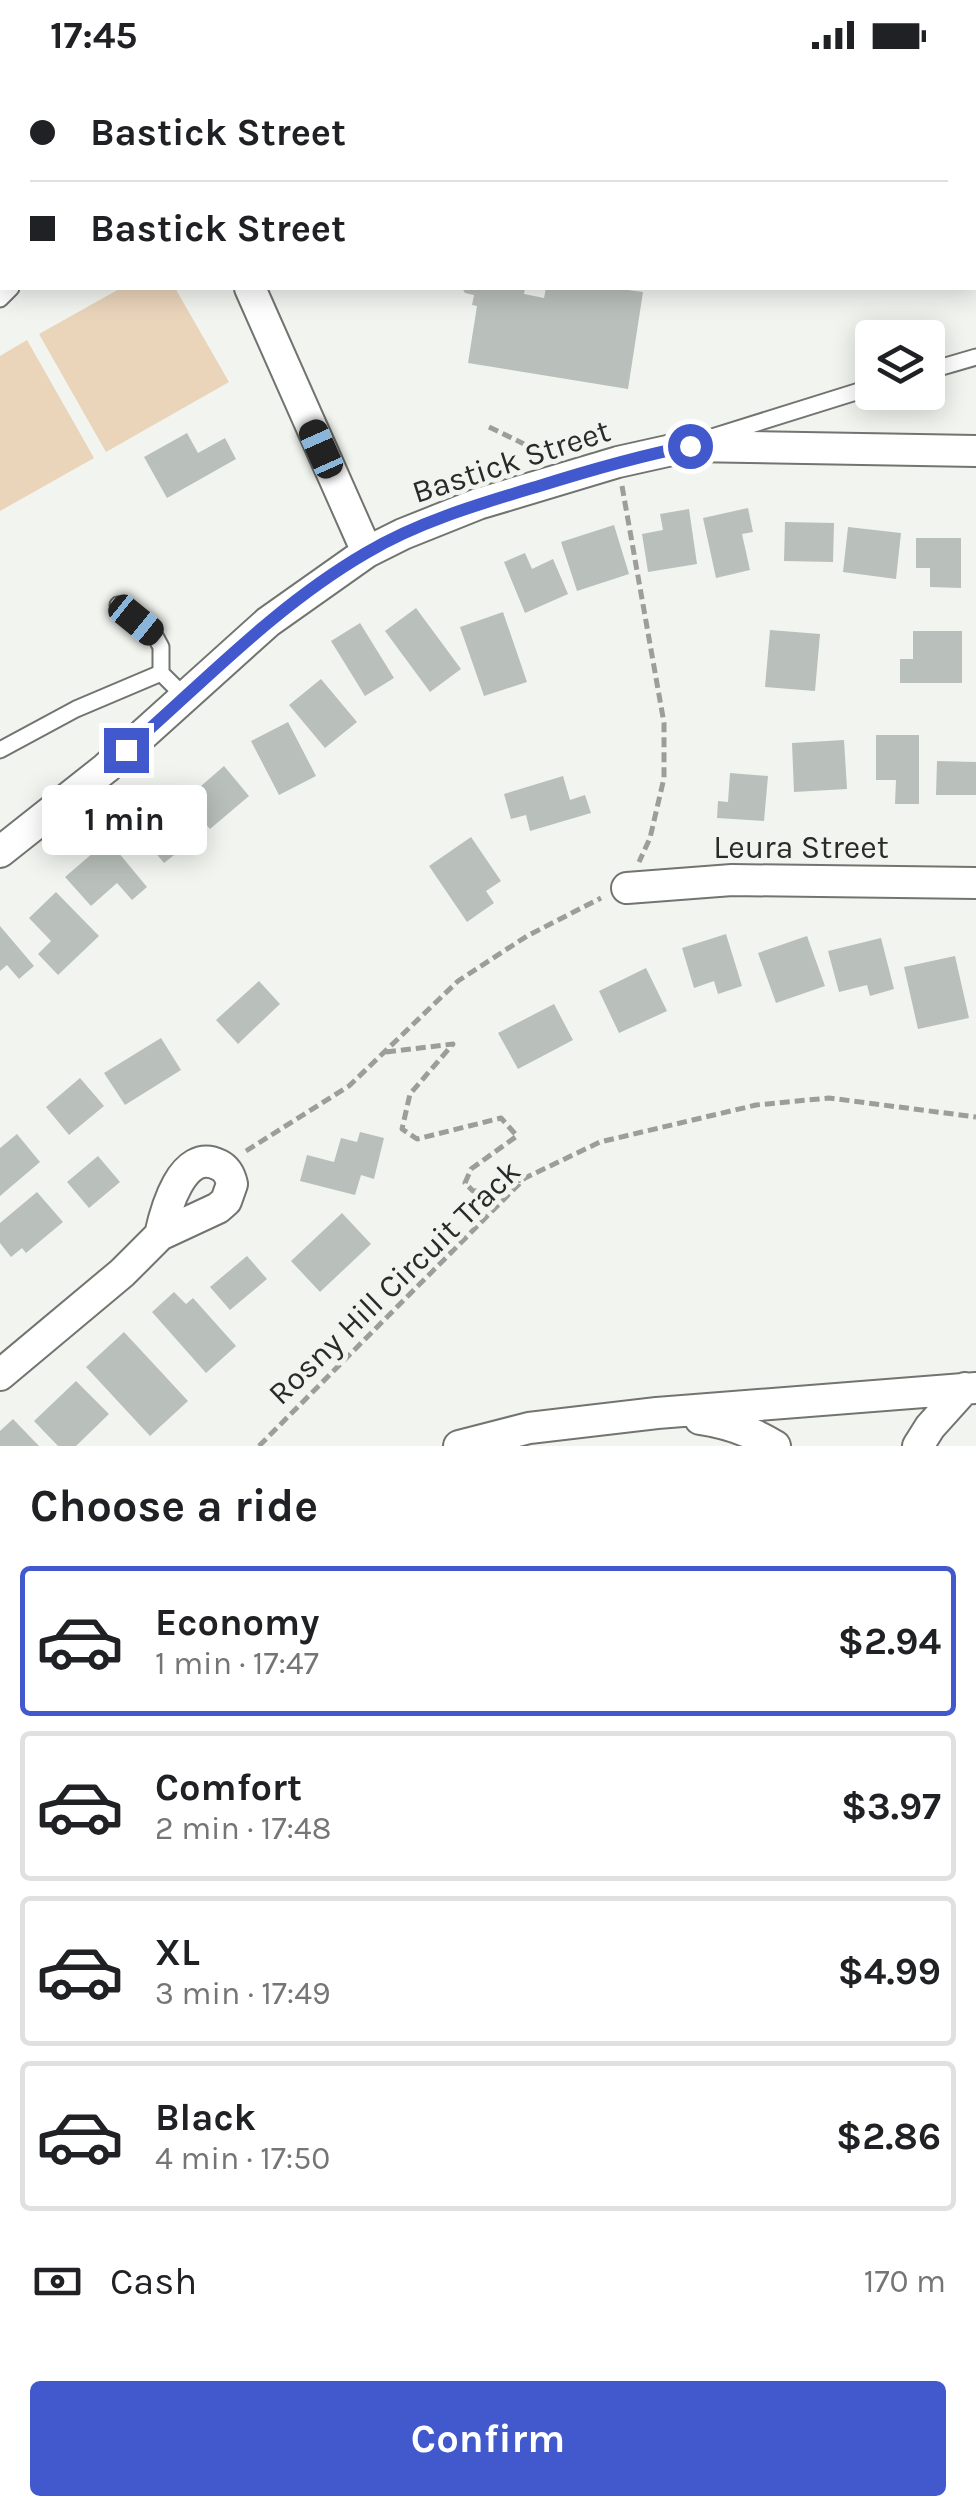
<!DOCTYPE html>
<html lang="en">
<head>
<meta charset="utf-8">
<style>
	body { margin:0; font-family:Karla,sans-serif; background:#f2f2f2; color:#202124; height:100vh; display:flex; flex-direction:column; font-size:38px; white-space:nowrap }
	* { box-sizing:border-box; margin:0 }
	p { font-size:32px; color:#757577 }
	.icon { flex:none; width:55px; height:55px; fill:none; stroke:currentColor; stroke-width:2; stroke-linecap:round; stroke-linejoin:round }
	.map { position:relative; height:1376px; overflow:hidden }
	.sheet { display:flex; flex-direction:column; background:#fff; flex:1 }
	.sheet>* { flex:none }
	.guide { position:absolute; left:0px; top:0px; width:978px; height:220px; box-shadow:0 5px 25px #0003; display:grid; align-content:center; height:220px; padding:0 30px; background:#fff }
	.tools { position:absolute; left:855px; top:250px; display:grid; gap:20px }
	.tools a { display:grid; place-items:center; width:90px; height:90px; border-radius:10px; background:#fff; box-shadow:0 5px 25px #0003; font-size:50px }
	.end { position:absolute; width:45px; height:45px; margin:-22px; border:12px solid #4159cc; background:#fff; box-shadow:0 0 0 5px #fff }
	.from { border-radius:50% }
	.bubble { position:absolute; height:70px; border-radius:10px; background:#fff; box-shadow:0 5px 25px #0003; font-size:32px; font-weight:700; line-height:70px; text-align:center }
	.car { position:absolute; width:30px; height:60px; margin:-30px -15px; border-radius:12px; box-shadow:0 0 8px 2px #0007; background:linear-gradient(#222 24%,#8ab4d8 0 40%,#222 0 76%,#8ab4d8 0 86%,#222 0) }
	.guide b { display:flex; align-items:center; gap:35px; height:95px; font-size:38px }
	.guide b+b { border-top:2px solid #e0e0e0 }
	.guide i { width:25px; height:25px; background:#202124 }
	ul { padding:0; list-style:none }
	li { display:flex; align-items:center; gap:30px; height:150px; margin:0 20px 15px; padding:0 10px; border:5px solid #e0e0e0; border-radius:10px }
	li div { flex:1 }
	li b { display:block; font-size:38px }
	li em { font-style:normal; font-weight:700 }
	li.current { border-color:#4159cc }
	li>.icon { width:90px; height:90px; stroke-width:1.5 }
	h2 { padding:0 30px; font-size:45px; line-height:120px }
	.pay { display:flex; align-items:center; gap:25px; height:110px; padding:0 30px; font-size:38px }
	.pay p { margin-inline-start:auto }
	.button { display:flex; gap:20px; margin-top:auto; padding:20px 30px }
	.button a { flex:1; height:115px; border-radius:10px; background:#4159cc; color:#fff; font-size:40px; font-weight:700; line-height:115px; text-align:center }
	.status { display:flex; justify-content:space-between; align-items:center; height:70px; padding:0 50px; background:#fff; direction:ltr }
	.status svg { height:28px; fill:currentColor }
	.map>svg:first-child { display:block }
	.green { fill:#ead4ba }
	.building { fill:#b9bfbb }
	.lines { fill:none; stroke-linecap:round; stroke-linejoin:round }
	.service-casing { stroke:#72746f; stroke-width:19 }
	.minor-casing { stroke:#72746f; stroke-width:34 }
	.path { stroke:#9c9e99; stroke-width:5; stroke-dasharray:10 5; stroke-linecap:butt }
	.service { stroke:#fff; stroke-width:15 }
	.minor { stroke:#fff; stroke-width:30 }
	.route { stroke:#4159cc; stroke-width:12 }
	.labels { text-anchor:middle; stroke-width:10; stroke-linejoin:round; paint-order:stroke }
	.street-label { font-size:32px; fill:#2a2b29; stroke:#f2f5ef }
</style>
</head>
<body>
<div class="status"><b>17:45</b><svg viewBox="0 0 49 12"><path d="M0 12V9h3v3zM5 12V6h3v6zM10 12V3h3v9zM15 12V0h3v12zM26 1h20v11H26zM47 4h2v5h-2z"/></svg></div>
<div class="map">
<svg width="976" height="1376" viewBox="0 0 976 1376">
	<rect width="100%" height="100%" fill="#f2f5ef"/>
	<path class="green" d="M 121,218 L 175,218 L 229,312 L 106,382 L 39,264 Z
		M 27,270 L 94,388 L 0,441 L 0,286 Z"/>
	<path class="building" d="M 462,218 L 525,218 L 524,224 L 544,228 L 546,218 L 612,218 L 643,222 L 628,319 L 468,293 L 477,236 L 472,235 L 474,225 L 465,223 Z
		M 187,363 L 198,383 L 225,368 L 236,389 L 167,428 L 144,387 Z
		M 748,438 L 753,462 L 742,464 L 750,500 L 716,508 L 703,448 Z
		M 689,439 L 697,494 L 648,502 L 642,464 L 663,460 L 660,444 Z
		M 785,452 L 834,453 L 833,492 L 784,491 Z
		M 614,455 L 629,504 L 577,521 L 561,472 Z
		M 848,457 L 901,463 L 896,509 L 843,502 Z
		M 916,468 L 961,468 L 961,518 L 930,517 L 930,498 L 916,498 Z
		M 525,483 L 532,499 L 553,489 L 568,524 L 525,543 L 504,492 Z
		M 416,538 L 461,599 L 430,622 L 385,561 Z
		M 503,542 L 527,612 L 484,626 L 460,557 Z
		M 360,553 L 394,608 L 365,626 L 331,571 Z
		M 770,560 L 820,564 L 815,621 L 765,617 Z
		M 913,561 L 962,561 L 962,613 L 900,613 L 900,589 L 913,589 Z
		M 321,609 L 357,652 L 325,678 L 289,635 Z
		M 288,652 L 316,706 L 279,725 L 251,671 Z
		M 876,665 L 919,665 L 919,734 L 895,734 L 896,710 L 876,710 Z
		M 844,670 L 847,719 L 794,722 L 792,673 Z
		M 937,691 L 976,692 L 976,725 L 936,725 Z
		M 224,696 L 249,726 L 210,759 L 185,730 Z
		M 730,703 L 768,706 L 764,751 L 717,748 L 718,731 L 728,732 Z
		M 563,706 L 570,730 L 585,725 L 591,743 L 530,761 L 526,745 L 511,749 L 504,724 Z
		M 166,729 L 197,767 L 164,793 L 133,756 Z
		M 471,767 L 501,811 L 486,821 L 494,833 L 467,852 L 429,796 Z
		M 108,770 L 147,817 L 132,830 L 117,813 L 91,836 L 65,807 Z
		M 56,822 L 99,866 L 58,905 L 38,884 L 51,871 L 29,848 Z
		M 0,856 L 34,896 L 19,909 L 7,895 L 0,901 Z
		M 726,864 L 742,916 L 718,924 L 714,911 L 694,918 L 682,878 Z
		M 807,866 L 825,916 L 776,933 L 758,883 Z
		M 881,868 L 894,919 L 870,926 L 867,915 L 839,922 L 828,881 Z
		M 955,886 L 969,948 L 918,959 L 904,897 Z
		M 646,898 L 667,941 L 619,963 L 599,921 Z
		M 259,911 L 280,934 L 238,974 L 216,950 Z
		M 554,934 L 573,970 L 518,999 L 498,963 Z
		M 161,968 L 181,1000 L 125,1035 L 104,1003 Z
		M 80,1008 L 104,1036 L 69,1065 L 46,1037 Z
		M 360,1062 L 384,1068 L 374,1109 L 361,1105 L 355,1125 L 300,1111 L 307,1085 L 334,1092 L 341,1068 L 357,1072 Z
		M 17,1064 L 40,1092 L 0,1126 L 0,1078 Z
		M 98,1086 L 120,1112 L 89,1138 L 67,1112 Z
		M 37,1122 L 63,1152 L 26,1183 L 22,1178 L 11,1187 L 0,1173 L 0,1153 Z
		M 342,1143 L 371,1174 L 320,1222 L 291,1191 Z
		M 247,1186 L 267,1209 L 230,1240 L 210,1217 Z
		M 174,1222 L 186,1234 L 193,1228 L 236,1276 L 206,1303 L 152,1242 Z
		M 124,1262 L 188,1331 L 150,1366 L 86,1297 Z
		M 76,1311 L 109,1344 L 76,1376 L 58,1376 L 34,1351 Z
		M 13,1349 L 39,1376 L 0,1376 L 0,1361 Z"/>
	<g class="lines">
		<defs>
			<path id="service" d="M 87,0 L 87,2
				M 225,2 L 225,0
				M 0,30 L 2,31
				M 0,229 L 11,218
				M 928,301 L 976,287
				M 709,368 L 872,317
				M 118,535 L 154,564 L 161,577 L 161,603 L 185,627
				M 0,680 L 76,639 L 161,603"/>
			<path id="minor" d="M 250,218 L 367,482
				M 0,782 L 106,698 L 268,552 L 367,482 L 403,464 L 478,434 L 618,392 L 690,376 L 976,381
				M 627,818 L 732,810 L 976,813
				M 0,1305 L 122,1203 L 160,1165 L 218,1138 L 226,1131 L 232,1114 C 230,1105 227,1099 219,1095 C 182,1076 165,1142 160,1165
				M 700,1349 C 727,1353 751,1361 775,1376
				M 459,1376 L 529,1358 L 657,1343 L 976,1318
				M 918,1376 L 930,1357 L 965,1318"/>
		</defs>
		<use href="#service" class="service-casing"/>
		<use href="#minor" class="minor-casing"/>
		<path class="path" d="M 963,0 L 964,2
			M 975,39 L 976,42
			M 489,357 L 547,385
			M 622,416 L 664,653 L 664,708 L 650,768 L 639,792
			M 386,982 L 453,974 L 410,1024 L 402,1059 L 417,1069 L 501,1048 L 517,1066 L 471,1099 L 465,1113 L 473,1121 L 496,1119 L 523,1109
			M 246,1081 L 349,1016 L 458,911 L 527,866 L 601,828
			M 259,1376 L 525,1108 L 600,1072 L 756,1035 L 829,1028 L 976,1047"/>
		<use href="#service" class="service"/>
		<use href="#minor" class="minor"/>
	</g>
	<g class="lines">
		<path class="route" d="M 126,680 C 204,612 275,536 366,483 C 418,452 479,434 536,417 C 587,401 638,386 690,376"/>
	</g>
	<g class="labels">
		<g class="street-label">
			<text transform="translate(511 391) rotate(-18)" y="11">Bastick Street</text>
			<text x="801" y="788">Leura Street</text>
			<text transform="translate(394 1212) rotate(-44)" y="11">Rosny Hill Circuit Track</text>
		</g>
	</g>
</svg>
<div class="tools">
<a><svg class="icon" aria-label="layers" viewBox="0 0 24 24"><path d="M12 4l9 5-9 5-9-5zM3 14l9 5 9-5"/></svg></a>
</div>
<i class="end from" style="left:690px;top:376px"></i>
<i class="end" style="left:126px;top:680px"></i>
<div class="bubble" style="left:42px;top:715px;width:165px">1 min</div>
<i class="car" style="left:321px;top:379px;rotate:336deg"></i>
<i class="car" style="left:136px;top:550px;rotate:129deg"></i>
<div class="guide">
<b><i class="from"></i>Bastick Street</b>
<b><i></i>Bastick Street</b>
</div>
</div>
<section class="sheet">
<h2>Choose a ride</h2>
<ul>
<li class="current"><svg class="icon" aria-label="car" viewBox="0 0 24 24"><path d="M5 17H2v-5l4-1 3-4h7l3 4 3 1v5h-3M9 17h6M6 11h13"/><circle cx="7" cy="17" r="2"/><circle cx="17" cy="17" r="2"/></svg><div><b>Economy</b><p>1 min · 17:47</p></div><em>$2.94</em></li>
<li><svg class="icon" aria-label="car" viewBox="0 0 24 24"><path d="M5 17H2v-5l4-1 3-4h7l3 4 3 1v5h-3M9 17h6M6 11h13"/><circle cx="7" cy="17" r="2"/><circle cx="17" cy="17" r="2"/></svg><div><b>Comfort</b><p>2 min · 17:48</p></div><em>$3.97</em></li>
<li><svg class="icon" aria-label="car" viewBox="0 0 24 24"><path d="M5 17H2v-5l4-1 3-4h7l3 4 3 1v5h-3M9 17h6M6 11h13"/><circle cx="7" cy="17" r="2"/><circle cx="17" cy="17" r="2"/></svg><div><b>XL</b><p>3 min · 17:49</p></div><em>$4.99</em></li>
<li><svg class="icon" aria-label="car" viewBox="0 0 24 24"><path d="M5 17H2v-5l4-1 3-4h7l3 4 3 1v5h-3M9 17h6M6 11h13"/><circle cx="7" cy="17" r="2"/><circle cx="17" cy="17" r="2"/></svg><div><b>Black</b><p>4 min · 17:50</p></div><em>$2.86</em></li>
</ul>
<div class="pay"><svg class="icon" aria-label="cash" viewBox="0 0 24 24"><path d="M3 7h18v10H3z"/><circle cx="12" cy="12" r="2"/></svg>Cash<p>170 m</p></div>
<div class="button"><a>Confirm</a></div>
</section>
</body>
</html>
